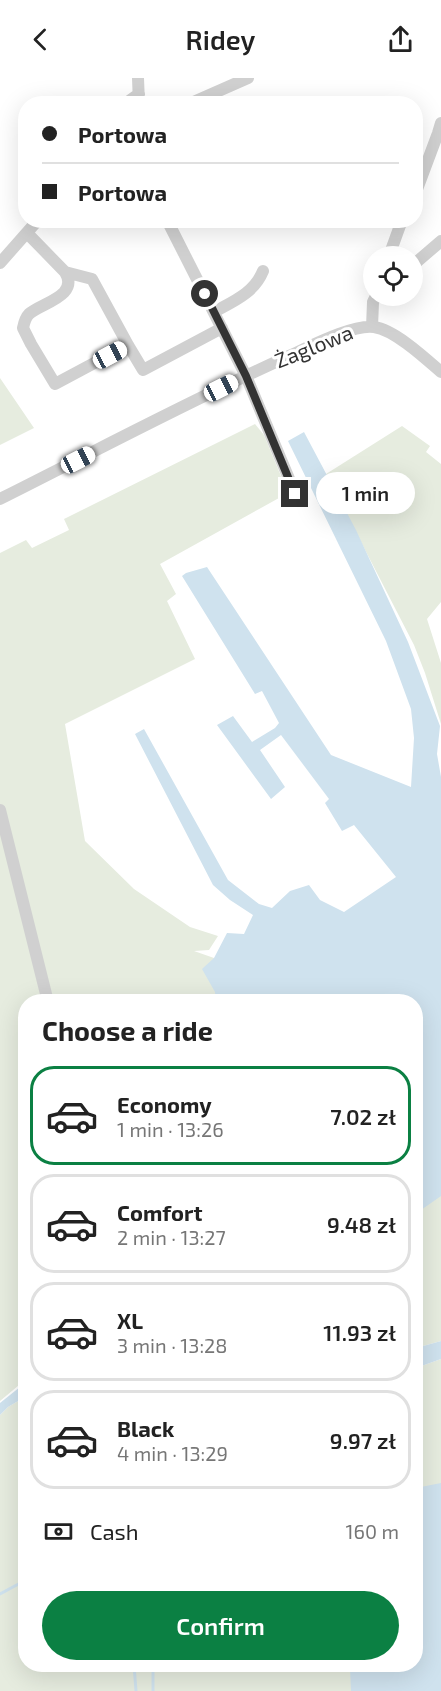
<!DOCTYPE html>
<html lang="en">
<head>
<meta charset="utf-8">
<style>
	body { margin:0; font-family:"Exo 2",sans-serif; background:#f6f6f6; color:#222; height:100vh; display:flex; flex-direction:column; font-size:22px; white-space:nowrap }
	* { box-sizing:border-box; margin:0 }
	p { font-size:20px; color:#767676 }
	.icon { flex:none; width:33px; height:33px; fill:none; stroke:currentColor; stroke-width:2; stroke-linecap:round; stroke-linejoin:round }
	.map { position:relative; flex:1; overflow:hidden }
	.sheet { position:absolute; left:18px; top:916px; width:405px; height:678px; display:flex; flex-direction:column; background:#fff; border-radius:24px; box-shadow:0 6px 24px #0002 }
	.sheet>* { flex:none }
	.hud { position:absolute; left:18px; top:18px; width:405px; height:132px; border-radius:24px; box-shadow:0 6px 24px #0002; display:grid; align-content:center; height:132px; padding:0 24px; background:#fff }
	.fabs { position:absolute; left:363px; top:168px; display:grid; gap:12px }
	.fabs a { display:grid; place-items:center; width:60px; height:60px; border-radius:50%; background:#fff; box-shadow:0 6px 24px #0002; font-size:30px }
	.end { position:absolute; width:27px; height:27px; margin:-14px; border:8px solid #333; background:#fff; box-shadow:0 0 0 3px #fff }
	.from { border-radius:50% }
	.bubble { position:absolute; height:42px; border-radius:21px; background:#fff; box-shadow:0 6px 24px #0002; font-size:20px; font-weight:600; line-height:42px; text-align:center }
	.car { position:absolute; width:18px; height:36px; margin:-18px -9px; border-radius:8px; box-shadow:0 0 4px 2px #0007; background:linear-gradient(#fff 24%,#345 0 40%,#fff 0 76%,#345 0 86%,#fff 0) }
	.hud b { display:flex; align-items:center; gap:21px; height:57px; font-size:22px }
	.hud b+b { border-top:2px solid #e0e0e0 }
	.hud i { width:15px; height:15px; background:#222 }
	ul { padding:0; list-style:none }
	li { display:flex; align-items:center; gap:18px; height:99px; margin:0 12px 9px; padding:0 12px; border:3px solid #e0e0e0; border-radius:24px }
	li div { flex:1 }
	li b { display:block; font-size:22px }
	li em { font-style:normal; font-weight:600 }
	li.selected { border-color:#0b8043 }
	li>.icon { width:54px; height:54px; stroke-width:1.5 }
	h2 { padding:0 24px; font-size:27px; line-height:72px }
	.pay { display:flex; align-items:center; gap:15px; height:66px; padding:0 24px; font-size:22px }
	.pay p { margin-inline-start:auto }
	.cta { display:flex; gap:12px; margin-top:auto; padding:12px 24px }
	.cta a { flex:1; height:69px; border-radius:36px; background:#0b8043; color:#fff; font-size:24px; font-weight:600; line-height:69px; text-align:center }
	header { display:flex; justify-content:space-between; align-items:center; height:78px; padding:0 24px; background:#fff; font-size:27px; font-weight:600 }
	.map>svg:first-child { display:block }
	.green { fill:#e6ecdf }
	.water { fill:#cfe2ee }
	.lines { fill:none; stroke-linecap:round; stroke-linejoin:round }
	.stream { stroke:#cfe2ee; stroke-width:3 }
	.minor { stroke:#d0d0d0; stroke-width:12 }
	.route { stroke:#333; stroke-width:8 }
	.labels { text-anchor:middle; stroke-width:6; stroke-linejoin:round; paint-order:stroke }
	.street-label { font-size:21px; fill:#333; stroke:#fff }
</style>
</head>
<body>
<header><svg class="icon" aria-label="back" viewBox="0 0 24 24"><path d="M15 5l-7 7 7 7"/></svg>Ridey<svg class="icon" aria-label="share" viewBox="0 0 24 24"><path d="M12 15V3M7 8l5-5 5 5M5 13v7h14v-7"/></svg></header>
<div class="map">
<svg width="441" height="1613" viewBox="0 0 441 1613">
	<rect width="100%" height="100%" fill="#fff"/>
	<path class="green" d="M 0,300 L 34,350 L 0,367 Z
		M 255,346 L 264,357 L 288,415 L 160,486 L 176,516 L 167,523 L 195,581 L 65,646 L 85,763 L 134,811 L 190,849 L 218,858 L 209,872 L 194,873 L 214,880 L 223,924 L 26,924 L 25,1302 L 0,1323 L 0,475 L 26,462 L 32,470 L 69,452 L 64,441 Z
		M 402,348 L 430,368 L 426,374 L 441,386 L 441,524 L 427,541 L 441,585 L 441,646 L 425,595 L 414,567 L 326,396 Z
		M 441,1109 L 441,1263 L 416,1270 L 416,1122 Z
		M 441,1281 L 441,1412 L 416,1427 L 416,1290 Z
		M 25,1319 L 26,1587 L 364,1587 L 368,1613 L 0,1613 L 0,1337 L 8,1329 Z"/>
	<path class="water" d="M 304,354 L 356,452 L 408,564 L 440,648 L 437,676 L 441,699 L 441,1118 L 421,1132 L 416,1132 L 416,924 L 216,924 L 215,914 L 202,891 L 214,880 L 227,855 L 244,856 L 253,837 L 230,822 L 213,807 L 135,656 L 144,651 L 228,802 L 259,826 L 272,830 L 290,813 L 309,807 L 320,822 L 344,834 L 396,799 L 354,747 L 342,753 L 325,725 L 329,721 L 281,657 L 260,672 L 285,709 L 271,721 L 217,647 L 233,638 L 252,664 L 275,650 L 279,645 L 262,613 L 255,616 L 182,498 L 186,495 L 207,489 L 331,677 L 411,709 L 414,660 L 411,631 L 386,563 L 288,363 Z
		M 441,1263 L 441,1281 L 416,1290 L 416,1270 Z
		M 25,1308 L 25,1319 L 8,1329 L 0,1337 L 0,1325 L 20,1309 Z
		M 441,1405 L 441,1613 L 351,1613 L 350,1590 L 354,1587 L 416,1587 L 416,1410 Z"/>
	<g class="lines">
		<path class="stream" d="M 0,1516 L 26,1502
			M 134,1587 L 136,1613
			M 153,1587 L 153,1613"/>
		<path class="minor" d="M 138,0 L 139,26
			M 125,26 L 139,16
			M 189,26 L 248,0
			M 416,114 L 438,55 L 441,45
			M 167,142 L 246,298 L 295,415
			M 27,155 L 65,194 L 92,201 L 128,267 L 143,292 L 222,250
			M 389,178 L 402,142
			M 0,185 L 38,142
			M 412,188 L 441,163
			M 65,194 C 80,218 41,225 29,236 C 25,240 24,245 23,250 L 31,266 L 55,306 L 128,267
			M 214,234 C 234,223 254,215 263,193
			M 372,249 L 373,224 L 376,218
			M 0,421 C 96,373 191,322 289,278 C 309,269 353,246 374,249 C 395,252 425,280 441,294
			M 0,732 L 48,924"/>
	</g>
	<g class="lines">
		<path class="route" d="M 205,216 L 246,298 L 295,416"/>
	</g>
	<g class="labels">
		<g class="street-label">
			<text transform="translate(314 269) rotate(-22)" y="7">Żaglowa</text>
		</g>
	</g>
</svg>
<div class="fabs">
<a><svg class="icon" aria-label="locate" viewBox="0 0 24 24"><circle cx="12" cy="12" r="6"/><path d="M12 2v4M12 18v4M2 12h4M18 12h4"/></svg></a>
</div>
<i class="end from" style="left:205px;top:216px"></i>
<i class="end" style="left:295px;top:416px"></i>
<div class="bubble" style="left:316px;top:394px;width:99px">1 min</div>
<i class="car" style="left:110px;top:277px;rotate:62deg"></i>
<i class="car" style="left:221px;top:310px;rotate:63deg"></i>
<i class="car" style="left:78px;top:382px;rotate:63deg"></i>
<div class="hud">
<b><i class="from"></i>Portowa</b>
<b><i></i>Portowa</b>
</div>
<section class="sheet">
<h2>Choose a ride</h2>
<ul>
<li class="selected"><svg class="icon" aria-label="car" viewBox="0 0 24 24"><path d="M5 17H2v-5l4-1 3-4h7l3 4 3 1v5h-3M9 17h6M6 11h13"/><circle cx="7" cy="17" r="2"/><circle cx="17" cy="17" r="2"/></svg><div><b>Economy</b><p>1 min · 13:26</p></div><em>7.02 zł</em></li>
<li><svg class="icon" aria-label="car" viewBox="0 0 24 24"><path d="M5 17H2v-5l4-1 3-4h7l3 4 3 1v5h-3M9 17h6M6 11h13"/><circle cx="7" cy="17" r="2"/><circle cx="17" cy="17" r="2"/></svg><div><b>Comfort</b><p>2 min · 13:27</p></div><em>9.48 zł</em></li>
<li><svg class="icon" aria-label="car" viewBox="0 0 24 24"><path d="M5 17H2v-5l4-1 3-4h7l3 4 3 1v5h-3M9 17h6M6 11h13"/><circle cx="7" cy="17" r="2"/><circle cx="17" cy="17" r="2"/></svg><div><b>XL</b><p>3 min · 13:28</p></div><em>11.93 zł</em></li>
<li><svg class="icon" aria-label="car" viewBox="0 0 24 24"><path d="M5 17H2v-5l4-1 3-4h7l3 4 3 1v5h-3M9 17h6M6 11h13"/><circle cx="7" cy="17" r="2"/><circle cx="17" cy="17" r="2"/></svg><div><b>Black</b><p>4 min · 13:29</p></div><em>9.97 zł</em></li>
</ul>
<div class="pay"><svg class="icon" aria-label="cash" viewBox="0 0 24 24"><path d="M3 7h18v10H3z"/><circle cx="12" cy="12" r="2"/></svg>Cash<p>160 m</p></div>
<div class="cta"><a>Confirm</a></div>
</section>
</div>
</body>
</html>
